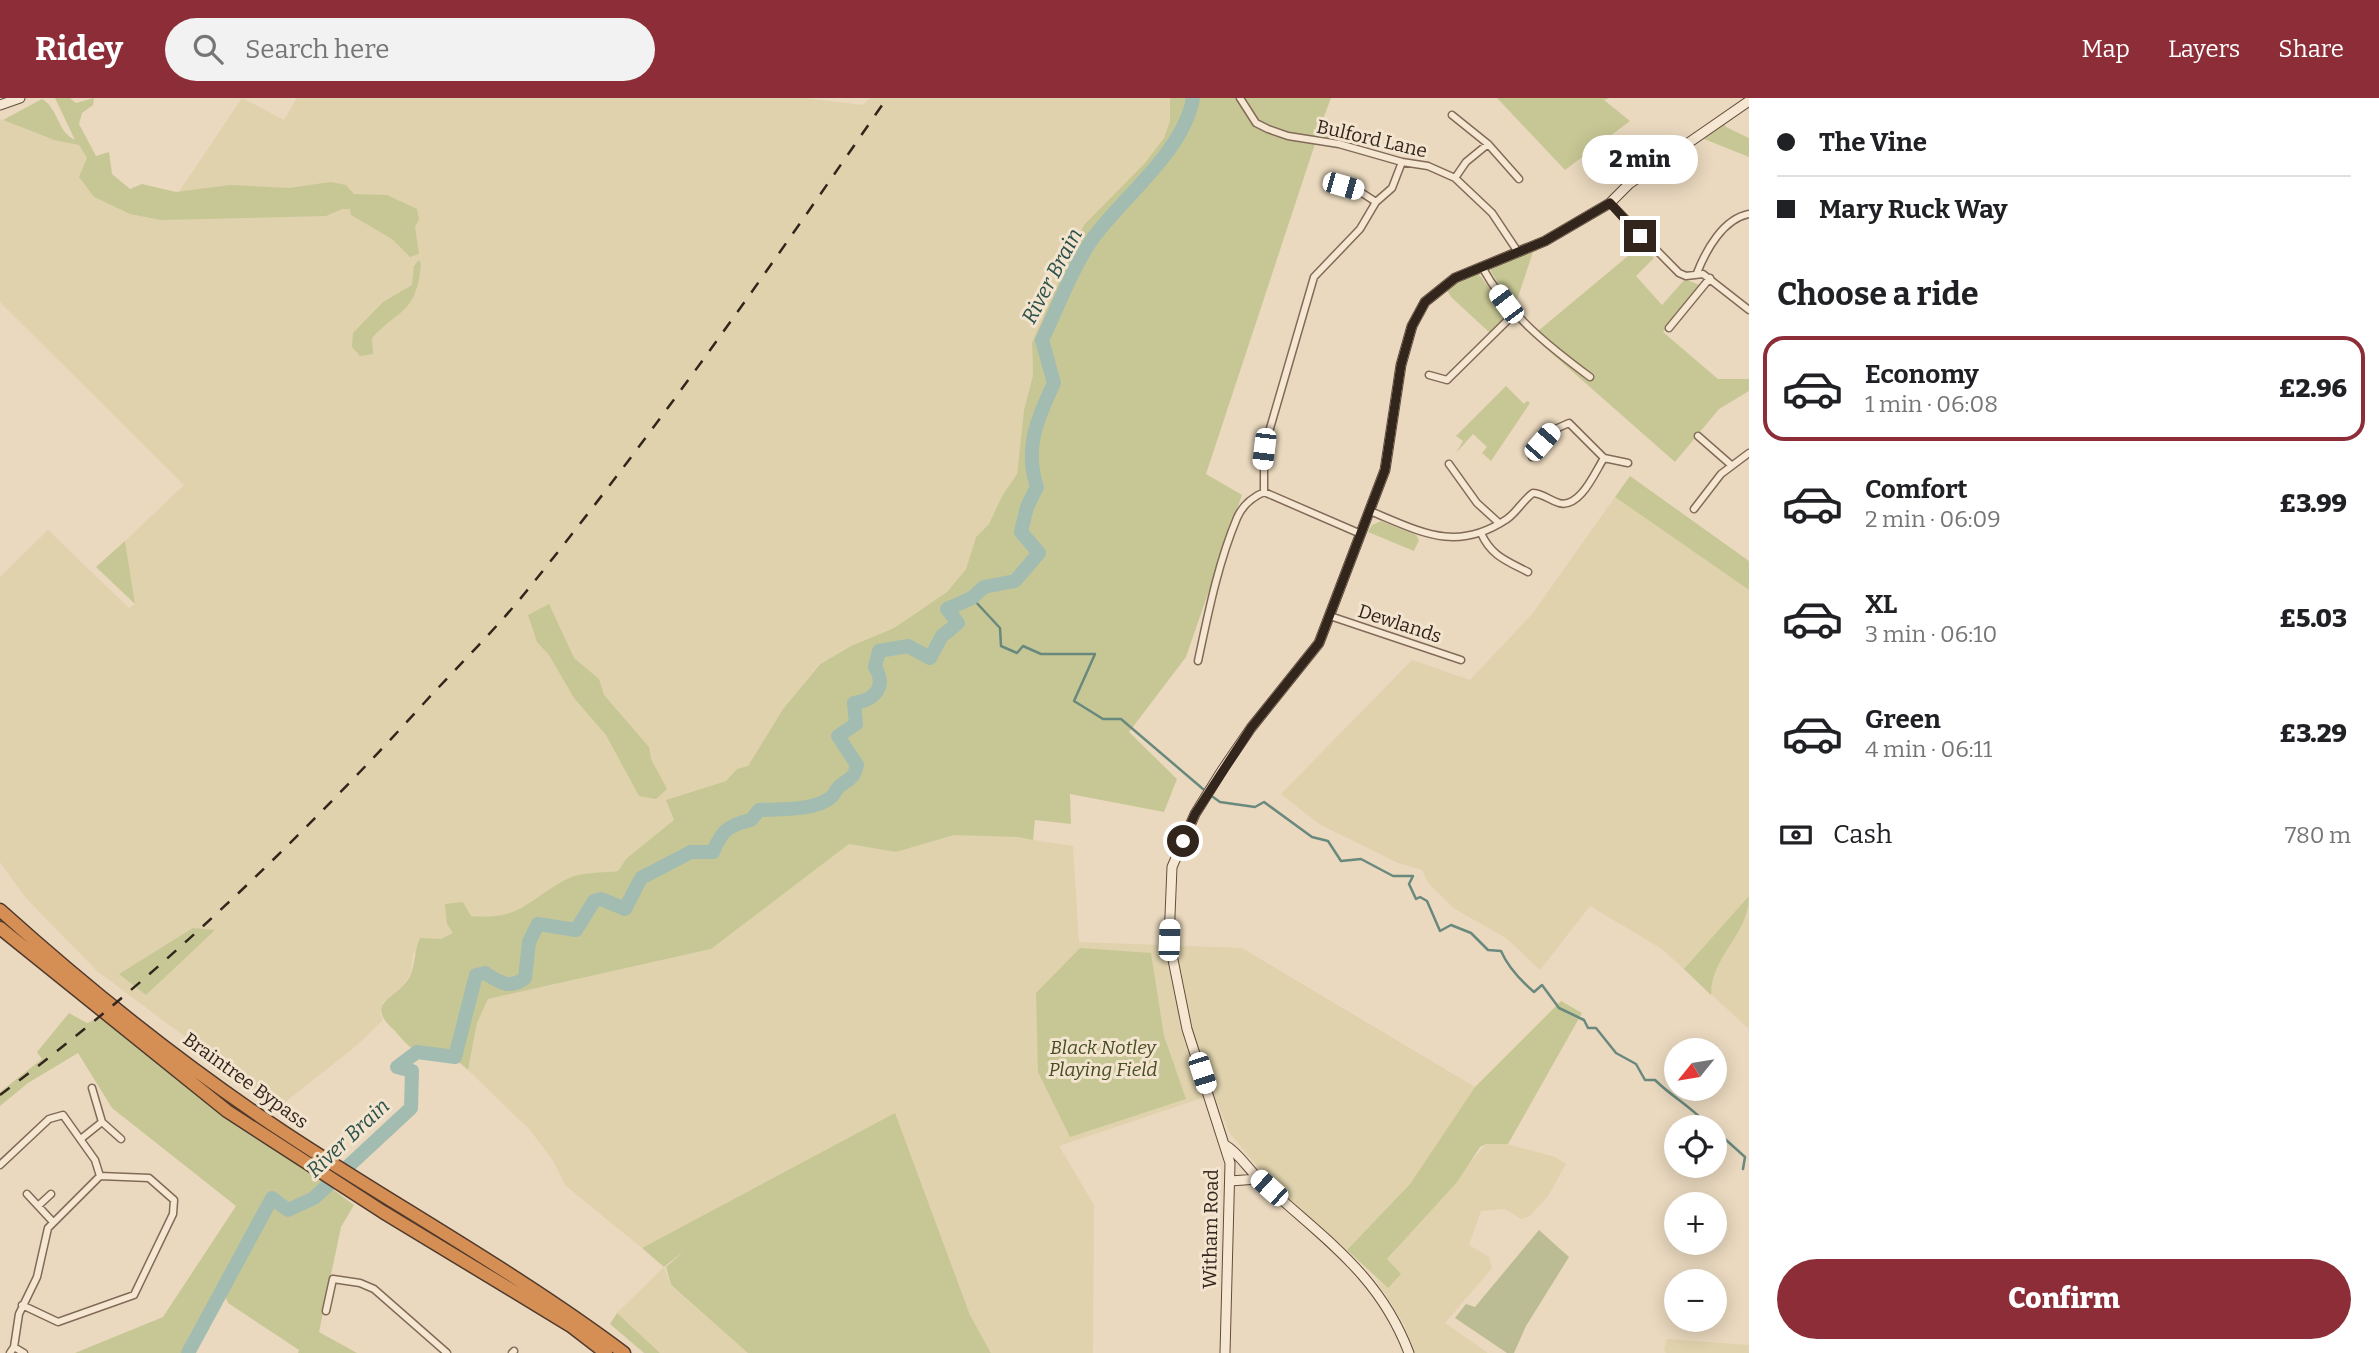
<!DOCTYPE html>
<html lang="en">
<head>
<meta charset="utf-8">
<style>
	body { margin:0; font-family:Bitter,serif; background:#f2f2f2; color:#202124; height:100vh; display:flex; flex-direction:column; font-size:26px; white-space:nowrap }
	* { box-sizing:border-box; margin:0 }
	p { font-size:23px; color:#757577 }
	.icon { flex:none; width:38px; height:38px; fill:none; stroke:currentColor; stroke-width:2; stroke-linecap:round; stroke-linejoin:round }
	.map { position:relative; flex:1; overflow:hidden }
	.panel { display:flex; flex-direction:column; background:#fff; width:630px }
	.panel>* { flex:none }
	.hud { display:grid; align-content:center; height:154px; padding:0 28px; background:#fff }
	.needle { width:46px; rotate:240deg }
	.controls { position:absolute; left:1664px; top:940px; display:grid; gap:14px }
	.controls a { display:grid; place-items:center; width:63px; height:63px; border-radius:50%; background:#fff; box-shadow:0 4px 18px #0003; font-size:35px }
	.end { position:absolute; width:32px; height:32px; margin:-16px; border:9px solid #32251c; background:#fff; box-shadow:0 0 0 4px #fff }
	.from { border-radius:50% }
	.bubble { position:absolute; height:49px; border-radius:24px; background:#fff; box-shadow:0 4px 18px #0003; font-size:23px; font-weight:800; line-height:49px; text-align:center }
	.car { position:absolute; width:21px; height:42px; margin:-21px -10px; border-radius:9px; box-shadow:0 0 5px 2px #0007; background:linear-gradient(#fff 24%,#345 0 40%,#fff 0 76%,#345 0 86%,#fff 0) }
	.hud b { display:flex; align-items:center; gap:24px; height:66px; font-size:26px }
	.hud b+b { border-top:2px solid #e0e0e0 }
	.hud i { width:18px; height:18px; background:#202124 }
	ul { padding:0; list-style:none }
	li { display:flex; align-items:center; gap:21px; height:105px; margin:0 14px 10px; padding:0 14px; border:4px solid transparent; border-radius:21px }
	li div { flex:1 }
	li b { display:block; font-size:26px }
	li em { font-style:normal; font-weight:800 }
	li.active { border-color:#8c2d38 }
	li>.icon { width:63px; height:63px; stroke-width:1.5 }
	h2 { padding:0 28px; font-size:32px; line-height:84px }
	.pay { display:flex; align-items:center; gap:18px; height:77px; padding:0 28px; font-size:26px }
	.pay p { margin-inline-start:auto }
	.action { display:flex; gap:14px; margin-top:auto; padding:14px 28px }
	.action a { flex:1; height:80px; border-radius:42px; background:#8c2d38; color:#fff; font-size:28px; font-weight:800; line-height:80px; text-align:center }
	header { display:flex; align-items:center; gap:42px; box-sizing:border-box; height:98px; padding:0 35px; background:#8c2d38; color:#fff }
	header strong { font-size:33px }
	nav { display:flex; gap:38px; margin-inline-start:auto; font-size:24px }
	.search { width:490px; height:63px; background:#f2f2f2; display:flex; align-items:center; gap:18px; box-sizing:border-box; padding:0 24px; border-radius:38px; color:#757577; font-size:26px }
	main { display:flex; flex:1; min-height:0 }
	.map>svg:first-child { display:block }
	.farmland { fill:#dfd2ad }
	.green { fill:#c7c795 }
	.cemetery { fill:#bcbc94 }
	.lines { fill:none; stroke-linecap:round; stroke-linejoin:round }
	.stream { stroke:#6a897e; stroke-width:2.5 }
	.river { stroke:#a2bcb2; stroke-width:14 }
	.street-casing { stroke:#826a59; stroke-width:9 }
	.secondary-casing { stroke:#634c3c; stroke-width:11 }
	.highway-casing { stroke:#4f392d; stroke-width:15 }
	.street { stroke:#f6e7d2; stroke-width:6 }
	.secondary { stroke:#f6e7d2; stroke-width:9 }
	.highway { stroke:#d58f54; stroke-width:12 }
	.rail { stroke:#32251c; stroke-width:2.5; stroke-dasharray:12 12; stroke-linecap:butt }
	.route { stroke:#32251c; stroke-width:9 }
	.labels { text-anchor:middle; stroke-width:6; stroke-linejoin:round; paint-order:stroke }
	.street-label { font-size:19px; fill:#32251c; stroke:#f2e4ce }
	.park-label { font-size:19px; font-style:italic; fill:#474d24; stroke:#f2e4ce }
	.water-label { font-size:21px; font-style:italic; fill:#2d514b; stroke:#f2e4ce }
</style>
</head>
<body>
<header>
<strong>Ridey</strong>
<div class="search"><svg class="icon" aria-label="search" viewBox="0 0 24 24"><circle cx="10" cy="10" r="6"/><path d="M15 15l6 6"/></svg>Search here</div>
<nav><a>Map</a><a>Layers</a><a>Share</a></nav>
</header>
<main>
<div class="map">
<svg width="1749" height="1255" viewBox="0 0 1749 1255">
	<rect width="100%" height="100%" fill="#ead9bf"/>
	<path class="farmland" d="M 242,0 L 284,22 L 297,0 L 805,0 L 863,7 L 870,0 L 1170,0 L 1170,23 L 1164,40 L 1032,245 L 1033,277 L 1024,312 L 1017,376 L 1002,398 L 989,426 L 976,439 L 966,471 L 947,494 L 894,530 L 851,548 L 819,566 L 783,611 L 748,668 L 726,683 L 666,702 L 675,722 L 626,761 L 618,773 L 571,779 L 514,816 L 489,820 L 471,818 L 463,804 L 459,835 L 413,856 L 411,875 L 398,895 L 383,904 L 380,915 L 383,922 L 356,948 L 279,1009 L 97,873 L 25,799 L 0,764 L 0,479 L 48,432 L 129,510 L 135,506 L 125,443 L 184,387 L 0,204 L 0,21 L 51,41 L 79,47 L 87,60 L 94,99 L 130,116 L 160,122 Z
		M 1615,399 L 1749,492 L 1749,931 L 1662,851 L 1590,808 L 1540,872 L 1506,840 L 1455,811 L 1429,786 L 1422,772 L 1398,765 L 1319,726 L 1281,696 L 1412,562 L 1470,582 L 1533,515 Z
		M 1015,734 L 1033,742 L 1073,748 L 1079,844 L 1242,850 L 1475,989 L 1410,1086 L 1347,1152 L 1271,1085 L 1229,1034 L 1214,996 L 1059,1048 L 1094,1107 L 1093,1255 L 991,1255 L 970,1217 L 895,1016 L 642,1150 L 566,1088 L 552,1061 L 530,1032 L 468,972 L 477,925 L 488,901 L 711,851 L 849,746 L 896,754 L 954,737 Z
		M 1486,1046 L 1507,1046 L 1555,1059 L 1566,1066 L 1548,1098 L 1530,1118 L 1521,1121 L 1505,1111 L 1481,1113 L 1469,1147 L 1489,1159 L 1492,1170 L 1445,1225 L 1488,1255 L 1414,1255 L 1405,1228 L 1375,1180 L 1388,1190 L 1400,1175 L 1387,1162 Z
		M 664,1169 L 671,1188 L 749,1255 L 660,1255 L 617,1215 Z
		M 1667,1241 L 1749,1247 L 1749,1255 L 1666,1255 L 1664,1252 Z"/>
	<path class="green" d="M 55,0 L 70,0 L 76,5 L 94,0 L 93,7 L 82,15 L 79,26 L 96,58 L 109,54 L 112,76 L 130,91 L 142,86 L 176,94 L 230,87 L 289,90 L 331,84 L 346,87 L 354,96 L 387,97 L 417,111 L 419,122 L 415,128 L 419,156 L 410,159 L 392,141 L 351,117 L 350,111 L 342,111 L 326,118 L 160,122 L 130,116 L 94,99 L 79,79 L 87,60 L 79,47 L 54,42 L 3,22 L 42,1 C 59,11 57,34 75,42 Z
		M 1170,0 L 1331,0 L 1322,24 C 1332,29 1336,32 1335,44 L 1317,40 L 1206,376 L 1242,397 L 1186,559 L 1129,634 L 1177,681 L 1164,714 L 1070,696 L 1071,726 L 1035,722 L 1033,742 L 1018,739 L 954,737 L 896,754 L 849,746 L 711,851 L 488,901 L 477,925 L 468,972 C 449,953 441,961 419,954 C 410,951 401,940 395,933 C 361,902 399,903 411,876 C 415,865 415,851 420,840 L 441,841 L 453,835 L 447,826 L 445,806 L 463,804 L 471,818 C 522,823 529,800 569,780 C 582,774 603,775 618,773 L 626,761 L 674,722 L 666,702 L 726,683 L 737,671 L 748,668 L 783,611 L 820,566 L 851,548 L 894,530 L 947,494 L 966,471 L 976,439 L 989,426 L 1002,398 L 1017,376 L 1024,312 L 1033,277 L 1032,245 L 1084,127 L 1145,65 L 1164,40 L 1170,23 Z
		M 1497,0 L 1609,0 L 1604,2 L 1630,23 L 1565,72 Z
		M 1723,23 L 1726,29 L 1749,40 L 1749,59 L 1699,39 Z
		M 1640,148 L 1654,160 L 1636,178 L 1662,207 L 1685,181 L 1704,189 L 1663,234 L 1718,281 L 1749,281 L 1749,293 L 1719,311 L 1675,364 L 1532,238 Z
		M 1536,149 L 1537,153 L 1533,154 L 1514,211 L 1490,172 Z
		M 419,162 L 421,166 C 416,216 401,209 372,240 L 373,256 L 360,258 L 352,249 L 353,235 L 383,204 L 412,187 L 414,168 Z
		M 1477,174 L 1507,212 L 1506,218 L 1490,235 L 1451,199 L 1445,189 Z
		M 1506,288 L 1524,306 L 1527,303 L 1530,305 L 1491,363 L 1482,355 L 1487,349 L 1473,336 L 1456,355 L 1463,343 L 1456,338 Z
		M 1630,378 L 1749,463 L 1749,492 L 1615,399 Z
		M 1381,423 L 1416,437 L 1419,442 L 1414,453 L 1368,434 L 1372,427 Z
		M 125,443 L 135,506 L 96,469 Z
		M 549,506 L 574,560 L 599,581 L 604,597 L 649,649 L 651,661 L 667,691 L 656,701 L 639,698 L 606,637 L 574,600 L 549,557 L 537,544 L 528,517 Z
		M 1749,798 C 1749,837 1711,857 1711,897 L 1684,871 Z
		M 193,830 L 215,832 L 146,897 L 119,876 Z
		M 1080,850 L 1151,855 L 1164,938 L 1186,1001 L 1070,1039 L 1038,974 L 1036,895 Z
		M 1561,903 L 1582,915 L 1508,1046 L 1486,1046 L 1480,1049 L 1457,1084 L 1387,1161 L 1401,1176 L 1388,1190 L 1347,1152 L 1410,1086 L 1475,989 Z
		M 69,915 L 87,925 L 101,919 L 354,1107 L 341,1129 L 319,1234 L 357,1255 L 298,1255 L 299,1252 L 228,1205 L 220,1185 L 185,1255 L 75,1255 L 163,1219 L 236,1108 L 112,1010 L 78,955 L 28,985 L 0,1008 L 0,994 L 42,961 L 37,954 Z
		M 895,1015 L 970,1217 L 991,1255 L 748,1255 L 671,1187 L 666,1169 L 684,1153 L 664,1169 L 642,1150 Z
		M 617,1215 L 660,1255 L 644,1255 L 610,1226 Z"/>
	<path class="cemetery" d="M 1539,1132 L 1569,1159 L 1526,1228 L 1514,1255 L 1507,1255 L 1455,1220 L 1466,1206 L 1475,1209 Z"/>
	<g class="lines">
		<path class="stream" d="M 974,502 L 1000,530 L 1001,548 L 1017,555 L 1023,548 L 1041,556 L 1095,556 L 1074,603 L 1103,621 L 1121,621 L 1203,691
			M 1213,699 L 1220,704 L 1255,709 L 1264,704 L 1312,739 L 1328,743 L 1341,763 L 1361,761 L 1393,778 L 1413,778 L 1409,786 L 1416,801 L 1420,799 L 1427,803 L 1440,833 L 1451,827 L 1471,835 L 1488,852 L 1501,853 C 1508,869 1520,882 1534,894 L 1542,887 L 1559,910 L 1584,922 L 1588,930 L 1596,930 L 1616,955 L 1636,966 L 1645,982 L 1655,982 C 1672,999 1696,1012 1709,1029
			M 1715,1032 L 1745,1059 L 1743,1071"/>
		<path class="river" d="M 188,1255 L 272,1100 L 288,1112 L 314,1100 L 411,1010 L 412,973 L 397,969 L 417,954 L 455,959 L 476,877 L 485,875 C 499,884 510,892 525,880 L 529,844 L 538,826 L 576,832 L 594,803 L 601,801 L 625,811 L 641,780 L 691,754 L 713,754 C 722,732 729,727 751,722 L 759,712 C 778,711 814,713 830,700 C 835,697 836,690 841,687 C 851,680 854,680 857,667 L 838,638 L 856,626 L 854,605 C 875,602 887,589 875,569 L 879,553 L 908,548 L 930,560 L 942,538 L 958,525 L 947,511 L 972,500 L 984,489 L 1015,483 L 1039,455 L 1021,434 L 1027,409 L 1037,389 C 1024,351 1037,321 1054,285 L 1042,242 C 1058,209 1072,170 1093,140 C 1124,98 1184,53 1193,0"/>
		<defs>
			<path id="street" d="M 1240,0 L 1256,25 L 1268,31 L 1288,38 L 1339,46 L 1402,64 L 1428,68 L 1455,80 L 1492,115 L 1518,154
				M 1452,17 L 1488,46 L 1466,64 L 1455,80
				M 1488,46 L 1519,81
				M 1343,88 L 1359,93 L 1376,104
				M 1610,105 L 1679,175 L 1686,178 L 1703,176 L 1749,212
				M 1482,169 C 1508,216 1547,247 1590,279
				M 1697,175 C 1706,152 1723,121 1749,116
				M 1669,230 L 1710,180
				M 1429,277 L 1447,282 L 1515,215
				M 1698,338 L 1730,366
				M 1532,359 L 1551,333 L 1569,325 L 1604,360
				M 1449,366 L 1477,405 L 1499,425
				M 1264,394 L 1264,351 L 1314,179 L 1360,131 L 1376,104 L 1392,90 L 1402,64
				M 1694,411 L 1721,376 L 1749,355
				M 1370,413 C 1421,434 1456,455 1507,421 C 1517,414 1523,402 1533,395 C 1544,396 1549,402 1559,405 C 1580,411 1595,374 1604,360 L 1628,365
				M 1481,435 C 1491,458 1507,463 1528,474
				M 1330,518 L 1461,562
				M 1198,563 C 1208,516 1218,465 1237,420 C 1242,408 1253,399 1264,394 L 1361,436
				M 102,1024 L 121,1041
				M 82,1040 L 102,1024 L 92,990
				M 0,1067 L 49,1021 L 63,1017 L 95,1062 L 100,1078
				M 27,1096 L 53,1124
				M 38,1108 L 51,1096
				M 22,1207 L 58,1224 L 134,1197 L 173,1116 L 174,1102 L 149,1080 L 100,1078
				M 326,1213 L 333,1181 L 360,1185 L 374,1191 L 447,1255
				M 14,1249 L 24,1255
				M 10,1255 L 14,1249 L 19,1216 L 37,1179 L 48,1130 L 100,1078
				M 512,1255 L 514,1253"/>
			<path id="secondary" d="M 0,7 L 20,0
				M 1225,1047 C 1239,1055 1248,1071 1259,1081 C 1319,1138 1378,1173 1409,1255
				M 1230,1083 L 1258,1081
				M 1225,1255 L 1230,1065 L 1187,931 L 1169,842 L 1172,769 L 1195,716 L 1223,671 L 1251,630 L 1319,545 L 1385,372 L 1401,267 L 1412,228 L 1425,204 L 1455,180 L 1545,143 L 1610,105 L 1629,86 L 1749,3"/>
			<path id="highway" d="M 0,812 C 89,892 185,969 285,1035 C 397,1109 516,1174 624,1255
				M 0,830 L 227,1013 L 383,1114 L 571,1228 L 606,1255"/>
		</defs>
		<use href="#street" class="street-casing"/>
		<use href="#secondary" class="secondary-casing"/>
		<use href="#highway" class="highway-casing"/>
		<use href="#street" class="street"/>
		<use href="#secondary" class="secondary"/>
		<use href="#highway" class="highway"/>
		<path class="rail" d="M 0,997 C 154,882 296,746 425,604 C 458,568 494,533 525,495 C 654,336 771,168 887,0"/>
	</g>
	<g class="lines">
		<path class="route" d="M 1183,743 L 1195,716 L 1251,630 L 1319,545 L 1385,372 L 1401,267 L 1412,228 L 1425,204 L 1455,180 L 1545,143 L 1610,105 L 1640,138"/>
	</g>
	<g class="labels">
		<g class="street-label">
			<text transform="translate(1372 40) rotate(13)" y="7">Bulford Lane</text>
			<text transform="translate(1400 525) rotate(18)" y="7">Dewlands</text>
			<text transform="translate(246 982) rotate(36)" y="7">Braintree Bypass</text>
			<text transform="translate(1210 1131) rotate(-89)" y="7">Witham Road</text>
		</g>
		<g class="park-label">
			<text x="1103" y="956">Black Notley<tspan x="1103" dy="22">Playing Field</tspan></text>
		</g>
		<g class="water-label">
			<text transform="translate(1052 178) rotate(-62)" y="7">River Brain</text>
			<text transform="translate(348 1040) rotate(-43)" y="7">River Brain</text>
		</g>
	</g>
</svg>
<div class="controls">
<a><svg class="needle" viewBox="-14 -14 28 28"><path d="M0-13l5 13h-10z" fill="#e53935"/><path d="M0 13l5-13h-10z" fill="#757577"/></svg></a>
<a><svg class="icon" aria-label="locate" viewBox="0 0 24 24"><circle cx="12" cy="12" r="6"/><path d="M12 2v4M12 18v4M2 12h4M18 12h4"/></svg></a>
<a>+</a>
<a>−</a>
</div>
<i class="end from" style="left:1183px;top:743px"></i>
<i class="end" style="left:1640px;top:138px"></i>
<div class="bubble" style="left:1582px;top:37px;width:116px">2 min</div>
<i class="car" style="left:1343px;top:88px;rotate:106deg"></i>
<i class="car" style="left:1506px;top:206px;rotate:323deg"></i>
<i class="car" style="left:1542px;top:344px;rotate:41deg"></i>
<i class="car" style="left:1264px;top:351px;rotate:187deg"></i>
<i class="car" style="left:1169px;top:842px;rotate:2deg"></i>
<i class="car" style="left:1202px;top:975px;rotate:162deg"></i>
<i class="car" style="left:1269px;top:1090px;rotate:312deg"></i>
</div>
<section class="panel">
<div class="hud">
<b><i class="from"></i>The Vine</b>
<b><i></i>Mary Ruck Way</b>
</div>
<h2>Choose a ride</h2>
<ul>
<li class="active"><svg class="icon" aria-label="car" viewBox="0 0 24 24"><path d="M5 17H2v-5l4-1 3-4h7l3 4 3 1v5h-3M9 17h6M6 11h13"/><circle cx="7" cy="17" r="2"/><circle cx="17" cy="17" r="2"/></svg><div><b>Economy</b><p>1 min · 06:08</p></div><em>£2.96</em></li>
<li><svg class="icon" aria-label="car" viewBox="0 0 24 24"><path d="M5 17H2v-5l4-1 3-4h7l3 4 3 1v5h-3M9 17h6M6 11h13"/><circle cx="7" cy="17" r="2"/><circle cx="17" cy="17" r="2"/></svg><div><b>Comfort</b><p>2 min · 06:09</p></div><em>£3.99</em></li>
<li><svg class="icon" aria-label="car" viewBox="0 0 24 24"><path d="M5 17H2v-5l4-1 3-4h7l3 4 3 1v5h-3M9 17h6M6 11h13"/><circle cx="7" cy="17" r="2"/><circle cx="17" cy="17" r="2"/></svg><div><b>XL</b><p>3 min · 06:10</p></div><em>£5.03</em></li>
<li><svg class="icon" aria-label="car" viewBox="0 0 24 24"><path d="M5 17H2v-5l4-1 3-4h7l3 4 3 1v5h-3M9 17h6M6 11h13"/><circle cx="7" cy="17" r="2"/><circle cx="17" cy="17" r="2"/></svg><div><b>Green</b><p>4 min · 06:11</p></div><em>£3.29</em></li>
</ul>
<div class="pay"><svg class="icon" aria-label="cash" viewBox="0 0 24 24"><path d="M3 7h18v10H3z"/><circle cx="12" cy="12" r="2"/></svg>Cash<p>780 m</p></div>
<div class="action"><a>Confirm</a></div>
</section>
</main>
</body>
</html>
